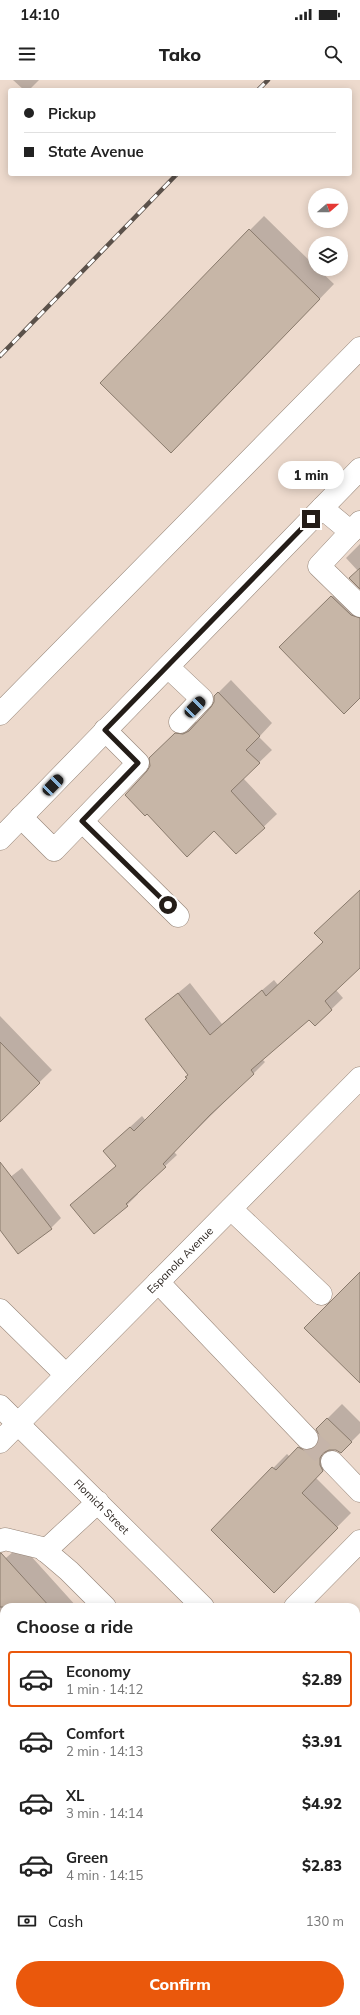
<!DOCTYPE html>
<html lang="en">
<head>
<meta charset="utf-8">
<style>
	body { margin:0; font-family:Mulish,sans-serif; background:#f2f2f2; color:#222; height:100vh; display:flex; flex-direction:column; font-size:15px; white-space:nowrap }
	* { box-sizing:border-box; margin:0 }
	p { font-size:13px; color:#767676 }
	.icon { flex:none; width:22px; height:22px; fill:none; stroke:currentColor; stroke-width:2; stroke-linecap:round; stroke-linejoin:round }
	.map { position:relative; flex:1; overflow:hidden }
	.drawer { position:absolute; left:0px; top:1523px; width:360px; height:412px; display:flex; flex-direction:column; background:#fff; border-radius:12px 12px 0 0; box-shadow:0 2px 10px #0003 }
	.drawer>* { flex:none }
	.hud { position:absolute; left:8px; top:8px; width:344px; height:88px; border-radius:4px; box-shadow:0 2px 10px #0003; display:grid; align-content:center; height:88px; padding:0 16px; background:#fff }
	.needle { width:26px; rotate:70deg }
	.fabs { position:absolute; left:308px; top:108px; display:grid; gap:8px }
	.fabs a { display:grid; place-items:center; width:40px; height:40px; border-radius:50%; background:#fff; box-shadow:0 2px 10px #0003; font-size:20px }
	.end { position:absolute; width:18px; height:18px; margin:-9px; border:5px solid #241d18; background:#fff; box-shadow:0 0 0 2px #fff }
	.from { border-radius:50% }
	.bubble { position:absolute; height:28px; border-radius:14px; background:#fff; box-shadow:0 2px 10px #0003; font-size:13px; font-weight:800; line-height:28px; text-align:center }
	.car { position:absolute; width:12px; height:24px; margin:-12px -6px; border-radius:5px; box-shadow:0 0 3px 1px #0007; background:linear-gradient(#222 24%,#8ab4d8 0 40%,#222 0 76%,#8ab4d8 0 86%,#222 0) }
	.hud b { display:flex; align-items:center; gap:14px; height:38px; font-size:15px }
	.hud b+b { border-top:1px solid #e0e0e0 }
	.hud i { width:10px; height:10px; background:#222 }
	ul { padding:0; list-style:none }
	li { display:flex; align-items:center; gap:12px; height:56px; margin:0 8px 6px; padding:0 8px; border:2px solid transparent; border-radius:4px }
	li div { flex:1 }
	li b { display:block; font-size:15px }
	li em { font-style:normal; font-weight:800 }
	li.current { border-color:#ea580c }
	li>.icon { width:36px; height:36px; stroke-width:1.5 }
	h2 { padding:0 16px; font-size:18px; line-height:48px }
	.pay { display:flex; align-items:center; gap:10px; height:44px; padding:0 16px; font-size:15px }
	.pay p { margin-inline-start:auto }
	.cta { display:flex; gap:8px; margin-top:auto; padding:8px 16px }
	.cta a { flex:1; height:46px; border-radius:24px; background:#ea580c; color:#fff; font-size:16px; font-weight:800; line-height:46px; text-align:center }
	.status { display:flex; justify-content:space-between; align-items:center; height:28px; padding:0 20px; background:#fff; direction:ltr }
	.status svg { height:11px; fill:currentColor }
	header { display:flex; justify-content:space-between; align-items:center; height:52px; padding:0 16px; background:#fff; font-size:18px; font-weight:800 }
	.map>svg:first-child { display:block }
	.shadow { fill:#0003 }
	.building { fill:#c7b6a7; stroke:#897a6c }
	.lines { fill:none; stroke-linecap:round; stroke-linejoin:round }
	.minor-tunnel { stroke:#c5b4a9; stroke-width:22; stroke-dasharray:22 11; stroke-linecap:butt }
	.minor-casing { stroke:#958477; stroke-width:23 }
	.major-casing { stroke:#fff; stroke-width:23 }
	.minor { stroke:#fff; stroke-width:22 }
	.major { stroke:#e5a0a7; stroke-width:22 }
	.rail-casing { stroke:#5b514a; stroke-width:4.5 }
	.rail { stroke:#fff; stroke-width:3; stroke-dasharray:9; stroke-linecap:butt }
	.route { stroke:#241d18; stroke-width:5 }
	.labels { text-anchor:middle; stroke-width:3.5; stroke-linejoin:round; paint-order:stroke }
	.street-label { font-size:11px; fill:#241d18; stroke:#fff }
</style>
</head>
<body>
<div class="status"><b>14:10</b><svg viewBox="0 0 49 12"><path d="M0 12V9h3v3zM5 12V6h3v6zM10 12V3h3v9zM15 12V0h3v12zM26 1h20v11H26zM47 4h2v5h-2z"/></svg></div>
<header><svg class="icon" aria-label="menu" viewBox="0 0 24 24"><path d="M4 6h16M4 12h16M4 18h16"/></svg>Tako<svg class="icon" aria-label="search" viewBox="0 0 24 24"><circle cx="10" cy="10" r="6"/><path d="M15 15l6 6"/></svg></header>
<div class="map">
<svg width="360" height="1935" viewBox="0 0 360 1935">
	<rect width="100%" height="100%" fill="#eddacd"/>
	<path class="shadow" d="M 13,0 L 39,0 L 29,10 L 24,10 Z
		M 264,136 L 315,186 L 315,189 L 318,189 L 334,204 L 186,358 L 250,150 Z
		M 360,464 L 360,508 L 358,491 L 346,478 Z
		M 345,504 L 360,517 L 360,617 L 280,567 Z
		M 231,600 L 272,643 L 259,657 L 272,670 L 243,698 L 277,734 L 236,773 L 214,750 L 148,692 L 161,668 L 189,641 L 197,642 L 202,639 L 215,622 L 215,616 Z
		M 360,811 L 360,887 L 336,910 L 343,918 L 315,945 L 309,939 L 262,979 L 265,982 L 174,1072 L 177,1075 L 137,1112 L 138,1114 L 127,1125 L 94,1152 L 71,1125 L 117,1085 L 104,1071 L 142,1036 L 146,1041 L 188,998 L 189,995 L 147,939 L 190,903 L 222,944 L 274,900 L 278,905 L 324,862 Z
		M 0,936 L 52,990 L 4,1037 L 0,1032 Z
		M 22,1088 L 61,1138 L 51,1148 L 0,1149 L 0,1105 Z
		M 342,1324 L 360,1342 L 360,1353 L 341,1372 L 333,1369 L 337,1376 L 316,1398 L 351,1433 L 288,1497 L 212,1450 L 287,1374 L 290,1377 L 314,1353 L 321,1356 L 317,1349 Z
		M 21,1465 L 77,1527 L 4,1527 L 4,1624 L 0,1619 L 0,1483 Z
		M 360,1806 L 360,1860 L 356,1856 L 356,1810 Z"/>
	<path class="building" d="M 249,149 L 320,219 L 171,373 L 100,303 Z
		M 360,488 L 360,509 L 349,498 Z
		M 331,516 L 351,535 L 360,538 L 360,618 L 344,634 L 279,567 Z
		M 218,612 L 260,656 L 246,670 L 260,683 L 231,711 L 265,748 L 236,774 L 214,751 L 187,777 L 147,734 L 145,736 L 125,715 L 147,691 L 150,686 L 149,678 L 175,653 L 183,654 L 189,651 L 211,627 L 214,622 L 214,616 Z
		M 360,810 L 360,888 L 325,921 L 332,930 L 315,946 L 309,940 L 251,990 L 254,994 L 210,1035 L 163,1084 L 166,1087 L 126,1124 L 128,1126 L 94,1154 L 70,1125 L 116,1086 L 103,1071 L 130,1047 L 134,1051 L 187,998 L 185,997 L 188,995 L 145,939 L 178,913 L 210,955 L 262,910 L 266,916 L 323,862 L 314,853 Z
		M 0,962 L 40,1003 L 0,1042 Z
		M 0,1082 L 52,1149 L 18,1174 L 0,1150 Z
		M 360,1192 L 360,1303 L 304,1248 Z
		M 327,1338 L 352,1362 L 341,1373 L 336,1370 L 329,1370 L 323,1373 L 320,1378 L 320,1385 L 323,1391 L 302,1413 L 338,1448 L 274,1513 L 211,1450 L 272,1387 L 276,1390 L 298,1367 L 304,1370 L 310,1370 L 316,1367 L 319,1361 L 319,1355 L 316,1349 Z
		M 0,1473 L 1,1473 L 50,1527 L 0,1527 Z"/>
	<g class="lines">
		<path class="minor-tunnel" d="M 307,1358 L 332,1382"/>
		<defs>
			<g id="minor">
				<path d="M 322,428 L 351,452"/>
				<path d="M 360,442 L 319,486 L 360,526"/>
				<path d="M 168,587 L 202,619 L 180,642"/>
				<path d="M 0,634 L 360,268"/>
				<path d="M 21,737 L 54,770 L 138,683 L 105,650"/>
				<path d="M 82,741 L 178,836"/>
				<path d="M 0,759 L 360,389"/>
				<path d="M 231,1129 L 321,1214"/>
				<path d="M 158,1202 L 307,1358"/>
				<path d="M 0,1230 L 66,1295"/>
				<path id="s1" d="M 0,1326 L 203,1527"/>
				<path id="s2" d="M 0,1362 L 360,998"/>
				<path d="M 332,1382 L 360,1411"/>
				<path d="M 0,1461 L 5,1459 L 42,1468 L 69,1491 L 105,1527"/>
				<path d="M 45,1471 L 98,1422"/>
				<path d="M 295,1527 L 360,1461"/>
				<path d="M 0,1673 L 4,1680"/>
				<path d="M 356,1677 L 360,1681"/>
				<path d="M 356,1746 L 360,1742"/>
				<path d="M 0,1850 L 4,1854"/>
				<path d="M 356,1877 L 360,1882"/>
				<path d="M 151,1935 L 155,1931"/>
				<path d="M 296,1935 L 298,1931"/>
			</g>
			<path id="major" d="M 356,1574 L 360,1570
				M 356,1650 L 360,1646
				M 0,1924 L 4,1921
				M 66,1935 L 71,1931"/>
		</defs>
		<use href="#minor" class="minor-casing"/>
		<use href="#major" class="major-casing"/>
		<use href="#minor" class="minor"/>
		<use href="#major" class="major"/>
		<defs>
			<path id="rail" d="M 258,10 L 268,0
				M 0,276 L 177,94"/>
		</defs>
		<use href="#rail" class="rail-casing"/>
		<use href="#rail" class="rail"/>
	</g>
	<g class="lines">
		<path class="route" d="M 168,825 L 82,741 L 138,683 L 105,650 L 311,439"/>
	</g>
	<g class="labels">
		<g class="street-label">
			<text dy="4" stroke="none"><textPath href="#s2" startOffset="256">Espanola Avenue</textPath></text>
			<text dy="4" stroke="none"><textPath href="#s1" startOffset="143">Flomich Street</textPath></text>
		</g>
	</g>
</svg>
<div class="fabs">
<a><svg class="needle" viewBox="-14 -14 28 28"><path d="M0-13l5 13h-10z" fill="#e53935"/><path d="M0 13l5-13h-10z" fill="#767676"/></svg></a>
<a><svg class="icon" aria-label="layers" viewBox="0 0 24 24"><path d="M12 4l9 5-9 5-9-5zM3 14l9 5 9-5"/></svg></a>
</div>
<i class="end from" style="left:168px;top:825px"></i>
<i class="end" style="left:311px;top:439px"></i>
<div class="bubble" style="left:278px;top:381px;width:66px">1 min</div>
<i class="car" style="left:195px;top:627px;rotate:44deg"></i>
<i class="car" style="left:53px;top:705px;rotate:44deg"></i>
<div class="hud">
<b><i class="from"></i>Pickup</b>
<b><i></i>State Avenue</b>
</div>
<section class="drawer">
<h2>Choose a ride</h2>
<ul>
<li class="current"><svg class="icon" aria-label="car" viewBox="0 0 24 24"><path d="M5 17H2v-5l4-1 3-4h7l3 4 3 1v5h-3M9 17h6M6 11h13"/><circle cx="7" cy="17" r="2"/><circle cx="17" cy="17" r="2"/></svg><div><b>Economy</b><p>1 min · 14:12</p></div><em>$2.89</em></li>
<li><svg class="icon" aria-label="car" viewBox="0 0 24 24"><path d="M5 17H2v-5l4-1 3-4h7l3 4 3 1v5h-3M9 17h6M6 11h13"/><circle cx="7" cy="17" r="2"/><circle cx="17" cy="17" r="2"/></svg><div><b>Comfort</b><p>2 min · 14:13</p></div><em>$3.91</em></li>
<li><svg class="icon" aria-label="car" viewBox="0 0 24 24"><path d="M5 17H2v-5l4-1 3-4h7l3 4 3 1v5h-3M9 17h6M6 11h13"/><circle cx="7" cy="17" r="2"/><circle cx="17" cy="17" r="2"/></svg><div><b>XL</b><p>3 min · 14:14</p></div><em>$4.92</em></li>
<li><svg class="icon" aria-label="car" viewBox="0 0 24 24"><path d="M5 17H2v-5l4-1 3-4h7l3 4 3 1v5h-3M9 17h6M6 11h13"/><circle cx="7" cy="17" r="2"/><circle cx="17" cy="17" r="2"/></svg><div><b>Green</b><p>4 min · 14:15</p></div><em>$2.83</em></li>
</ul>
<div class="pay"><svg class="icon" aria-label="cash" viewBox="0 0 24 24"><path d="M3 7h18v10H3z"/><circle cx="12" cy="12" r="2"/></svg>Cash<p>130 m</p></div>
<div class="cta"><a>Confirm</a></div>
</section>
</div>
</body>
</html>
